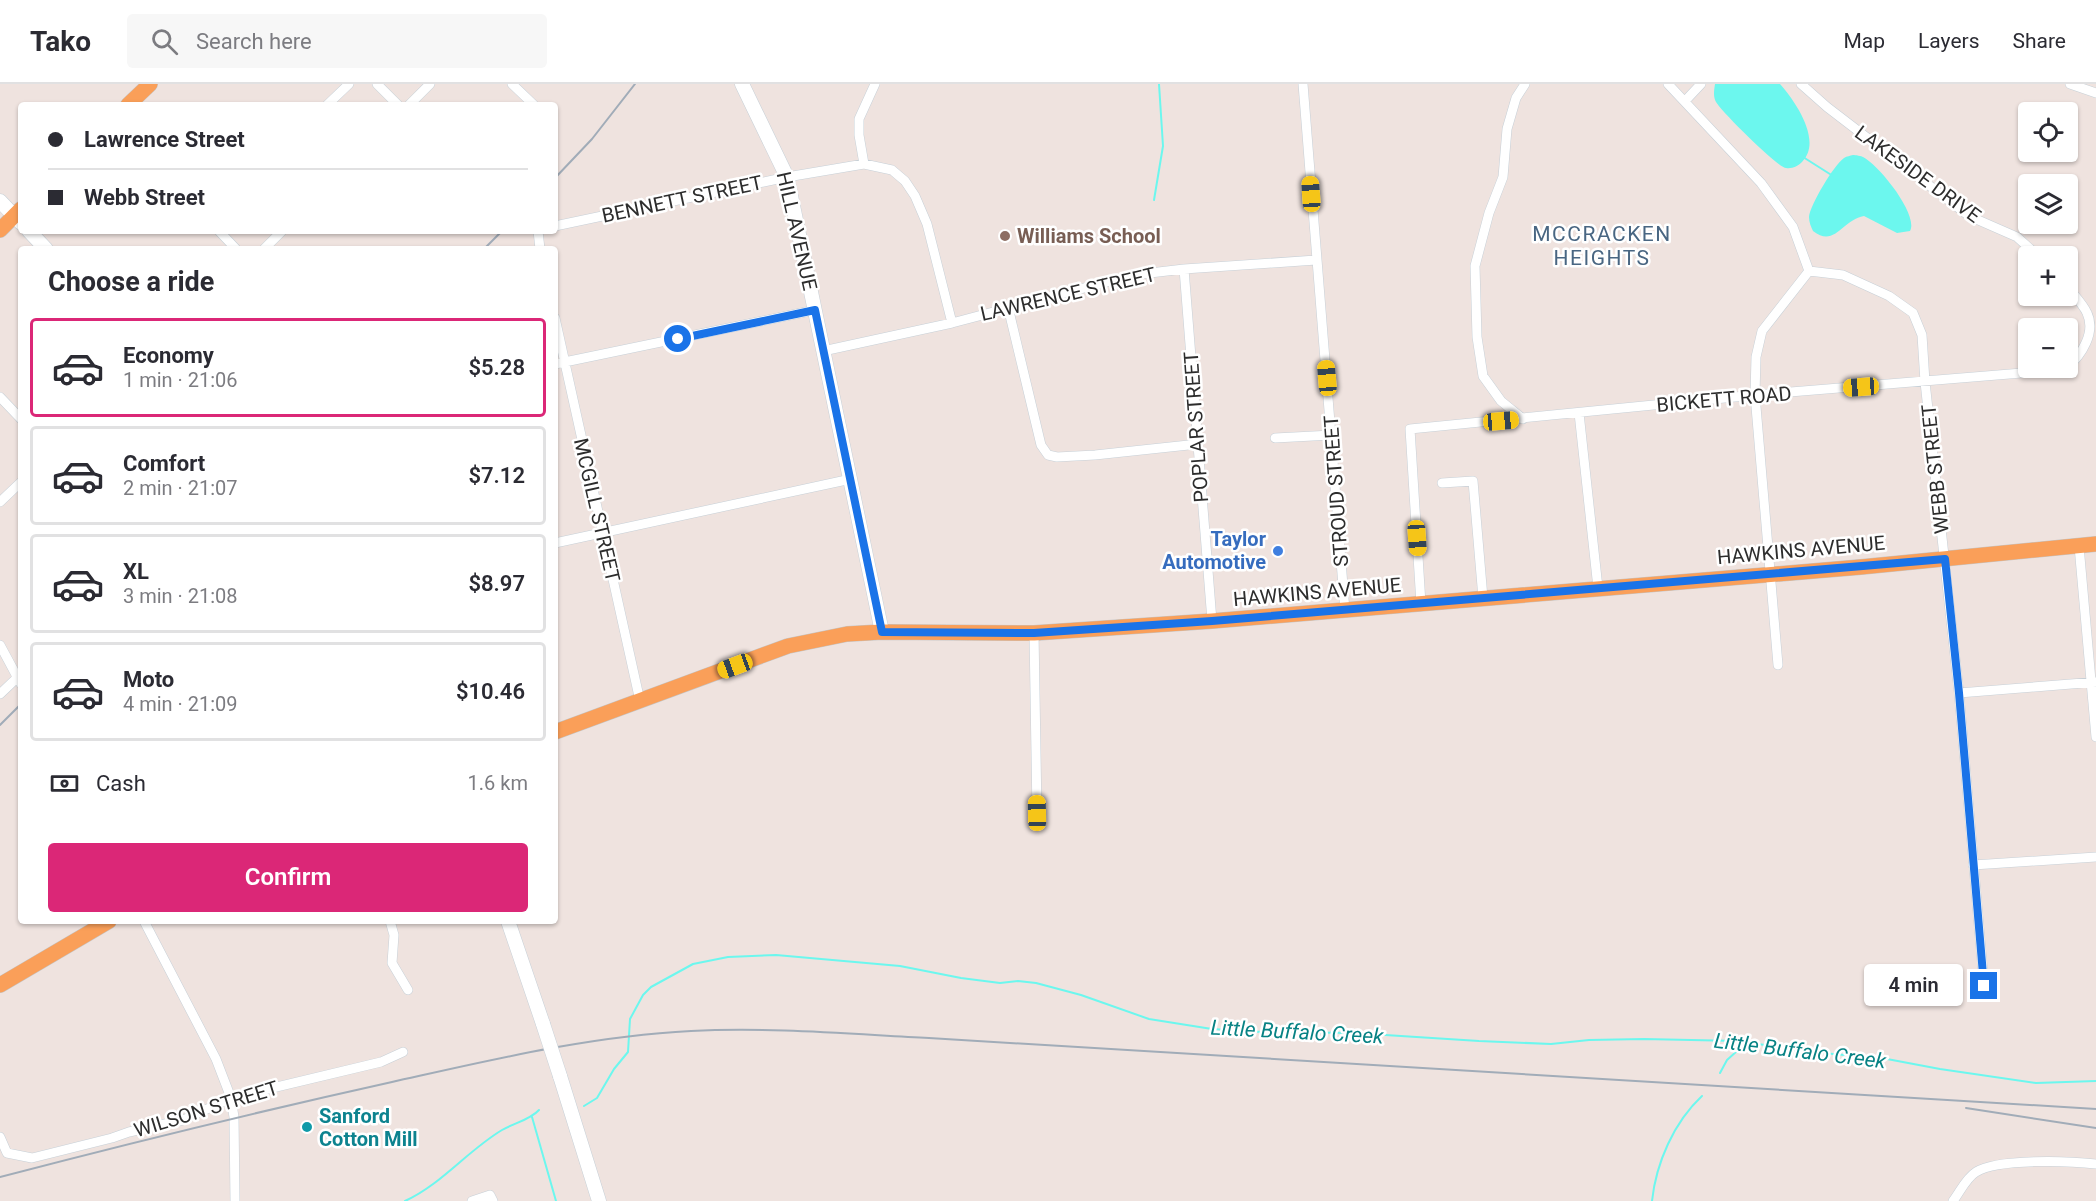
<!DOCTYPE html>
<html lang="en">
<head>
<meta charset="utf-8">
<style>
	body { margin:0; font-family:Roboto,sans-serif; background:#f7f7f7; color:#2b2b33; height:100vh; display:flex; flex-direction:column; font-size:22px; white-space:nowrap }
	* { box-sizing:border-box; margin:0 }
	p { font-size:20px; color:#7c7c81 }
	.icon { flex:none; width:33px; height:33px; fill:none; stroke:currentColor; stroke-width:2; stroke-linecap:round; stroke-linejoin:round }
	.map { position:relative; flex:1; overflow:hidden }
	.panel { position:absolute; left:18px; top:162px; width:540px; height:678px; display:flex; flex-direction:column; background:#fff; border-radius:6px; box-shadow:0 2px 4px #0004 }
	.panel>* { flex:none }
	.guide { position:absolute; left:18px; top:18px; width:540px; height:132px; border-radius:6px; box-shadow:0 2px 4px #0004; display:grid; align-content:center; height:132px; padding:0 30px; background:#fff }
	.controls { position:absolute; left:2018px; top:18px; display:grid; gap:12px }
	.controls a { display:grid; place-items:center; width:60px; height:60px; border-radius:6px; background:#fff; box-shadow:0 2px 4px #0004; font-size:30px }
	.end { position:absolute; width:27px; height:27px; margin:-14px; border:8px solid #1a73e8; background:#fff; box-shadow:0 0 0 3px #fff }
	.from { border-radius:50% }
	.bubble { position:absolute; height:42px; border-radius:6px; background:#fff; box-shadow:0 2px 4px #0004; font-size:20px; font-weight:600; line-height:42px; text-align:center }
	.car { position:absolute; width:18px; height:36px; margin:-18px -9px; border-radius:8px; box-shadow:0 0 4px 2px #0007; background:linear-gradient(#f5c518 24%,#345 0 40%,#f5c518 0 76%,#345 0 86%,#f5c518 0) }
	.guide b { display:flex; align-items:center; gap:21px; height:57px; font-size:22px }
	.guide b+b { border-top:2px solid #e1e1e2 }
	.guide i { width:15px; height:15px; background:#2b2b33 }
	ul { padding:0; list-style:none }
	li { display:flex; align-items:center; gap:18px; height:99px; margin:0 12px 9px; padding:0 18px; border:3px solid #e1e1e2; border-radius:6px }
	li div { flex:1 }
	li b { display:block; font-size:22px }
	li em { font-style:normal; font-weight:600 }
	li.active { border-color:#db2777 }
	li>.icon { width:54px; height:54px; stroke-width:1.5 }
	h2 { padding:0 30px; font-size:27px; line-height:72px }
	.pay { display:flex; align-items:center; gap:15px; height:66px; padding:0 30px; font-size:22px }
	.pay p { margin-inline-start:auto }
	.primary-button { display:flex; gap:12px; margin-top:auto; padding:12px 30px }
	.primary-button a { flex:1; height:69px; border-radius:6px; background:#db2777; color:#fff; font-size:24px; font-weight:600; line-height:69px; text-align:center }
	header { display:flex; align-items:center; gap:36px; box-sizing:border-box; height:84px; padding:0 30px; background:#fff; border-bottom:2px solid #e1e1e2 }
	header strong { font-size:28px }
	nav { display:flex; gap:33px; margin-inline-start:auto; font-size:21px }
	.search { width:420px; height:54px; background:#f7f7f7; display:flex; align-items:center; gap:15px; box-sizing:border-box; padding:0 21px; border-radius:6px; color:#7c7c81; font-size:22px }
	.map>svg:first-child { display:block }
	.water { fill:#6cf7ee }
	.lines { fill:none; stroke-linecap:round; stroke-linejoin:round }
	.stream { stroke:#6cf7ee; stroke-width:2 }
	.street-casing { stroke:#c7d0d7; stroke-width:10 }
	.secondary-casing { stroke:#c7d0d7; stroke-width:15 }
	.primary-casing { stroke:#c4c4c4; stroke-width:16 }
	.street { stroke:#fff; stroke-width:9 }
	.secondary { stroke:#fff; stroke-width:14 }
	.primary { stroke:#fa9f59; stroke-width:15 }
	.rail { stroke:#a1acb8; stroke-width:2 }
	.secondary-bridge-casing { stroke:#c7d0d7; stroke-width:15; stroke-linecap:butt }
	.secondary-bridge { stroke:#fff; stroke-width:14 }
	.route { stroke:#1a73e8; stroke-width:8 }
	.education-dot { fill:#8d6e63; stroke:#fff; stroke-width:2 }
	.shop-dot { fill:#3f7fe0; stroke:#fff; stroke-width:2 }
	.culture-dot { fill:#0f9aa8; stroke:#fff; stroke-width:2 }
	.labels { text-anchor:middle; stroke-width:5; stroke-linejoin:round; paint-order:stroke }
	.street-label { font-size:20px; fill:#2d2d2d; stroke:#fff }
	.education-label { font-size:20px; font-weight:bold; fill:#785e54; stroke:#fff; text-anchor:start }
	.shop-label { font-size:20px; font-weight:bold; fill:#366cbe; stroke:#fff; text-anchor:end }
	.culture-label { font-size:20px; font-weight:bold; fill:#0d838f; stroke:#fff; text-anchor:start }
	.neighbourhood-label { font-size:21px; letter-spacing:1.5px; fill:#496682; stroke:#fff }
	.water-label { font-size:21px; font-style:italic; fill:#078284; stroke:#fff }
</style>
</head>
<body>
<header>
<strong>Tako</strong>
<div class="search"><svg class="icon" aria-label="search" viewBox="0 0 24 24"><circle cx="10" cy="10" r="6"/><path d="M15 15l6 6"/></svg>Search here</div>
<nav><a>Map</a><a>Layers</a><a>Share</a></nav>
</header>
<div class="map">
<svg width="2096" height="1117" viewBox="0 0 2096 1117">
	<rect width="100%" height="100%" fill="#efe3df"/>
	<path class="water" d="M 1715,0 L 1780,0 C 1795,17 1823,57 1802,78 C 1798,82 1792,85 1786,84 C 1778,84 1721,27 1716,18 C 1713,12 1714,7 1715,0 Z
		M 1853,71 C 1855,71 1862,72 1863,73 C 1879,81 1919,131 1910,147 L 1897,149 L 1864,132 C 1842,136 1835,164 1813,147 C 1811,143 1809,138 1809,133 C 1810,121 1834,81 1844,74 C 1847,72 1850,72 1853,71 Z"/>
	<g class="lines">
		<path class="stream" d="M 1803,73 L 1833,92
			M 1154,116 L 1163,62 L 1159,0
			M 1720,989 L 1727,976 L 1747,958
			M 584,1022 L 597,1014 L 614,985 L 628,968 L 630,935 L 643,911 L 651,903 L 693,880 L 728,873 L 776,871 L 900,882 L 961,894 L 1000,899 L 1018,897 L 1036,899 L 1081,911 L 1149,935 L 1212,945 L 1262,948 L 1354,949 L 1479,957 L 1551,960 L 1589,956 L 1644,955 L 1738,957 L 1812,968 L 1887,975 L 1940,985 L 2036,999 L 2096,997
			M 532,1033 L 556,1117
			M 405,1117 C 442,1100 467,1067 502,1046 C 514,1039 530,1036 539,1026
			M 1652,1117 C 1656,1079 1674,1038 1702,1012"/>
		<defs>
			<path id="street" d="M 377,0 L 398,21
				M 512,0 L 534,21
				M 1303,0 L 1345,527
				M 1668,0 L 1761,99 L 1793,143 L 1809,187
				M 1801,0 L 1827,23 L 1969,132 L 2017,153 L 2038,172
				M 2070,0 L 2096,9
				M 1685,17 L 1701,0
				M 327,21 L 349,0
				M 409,21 L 430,0
				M 864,80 L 859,51 L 859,35 L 875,0
				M 555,142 L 787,93 L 864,80 L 892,86 L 905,97 L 915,112 L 927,140 L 952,239
				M 219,147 L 236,165
				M 538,147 L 540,165
				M 264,165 L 282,147
				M 1184,185 L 1212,537
				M 1809,187 L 1843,191 L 1889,212 L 1913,229 L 1922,251 L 1925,298 L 1959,609 L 1984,901
				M 2067,202 C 2073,210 2083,220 2087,229 C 2096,248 2082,271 2067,283
				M 1008,223 L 1041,361 L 1048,371 L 1057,373 L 1095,371 L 1198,360
				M 555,234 L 640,617
				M 823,267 L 952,239 L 1133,191 L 1184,185 L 1316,176
				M 555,280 L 815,226
				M 0,313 L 21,335
				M 1579,329 L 1598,504
				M 1523,335 L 1501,317 L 1483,292 L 1477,253 L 1475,182 L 1489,129 L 1503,93 L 1507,45 L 1516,14 L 1525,0
				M 1275,354 L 1332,351
				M 1442,399 L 1473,397 L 1483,514
				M 0,418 L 21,398
				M 555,459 L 851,395
				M 2079,462 L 2096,653
				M 1421,520 L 1410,345 L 1755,311 L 2059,286 L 2065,284
				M 1034,549 L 1037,729
				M 0,561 L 21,600
				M 1778,581 L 1755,311 L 1756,273 L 1762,247 L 1809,187
				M 1959,609 L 2096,598
				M 0,610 L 20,591
				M 1973,781 L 2096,773
				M 144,837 L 216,975 L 231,1014 L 234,1033 L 235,1117
				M 390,837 L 394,851 L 392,879 L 408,906
				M 0,1053 L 7,1069 L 32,1074 L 112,1054 L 129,1048 L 183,1036 L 231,1014 L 381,978 L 403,968
				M 472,1117 L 490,1111 L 493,1117
				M 1953,1117 C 1960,1108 1966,1094 1976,1088 C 1997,1074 2070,1077 2096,1080"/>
			<path id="secondary" d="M 742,0 L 787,93 L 882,548
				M 0,117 L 21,139
				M 29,147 L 46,165
				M 508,837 L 543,940
				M 560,992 L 599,1117"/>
			<path id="primary" d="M 128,21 L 150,0
				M 0,146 L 21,125
				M 555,648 L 788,562 L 847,550 L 882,548 L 1034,549 L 1212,537 L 1861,483 L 2096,460
				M 0,901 L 109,837"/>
		</defs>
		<use href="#street" class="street-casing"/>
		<use href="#secondary" class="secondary-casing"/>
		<use href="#primary" class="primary-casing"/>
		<use href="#street" class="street"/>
		<use href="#secondary" class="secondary"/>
		<use href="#primary" class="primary"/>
		<path class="rail" d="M 555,94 L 592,55 L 635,0
			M 484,165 L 502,147
			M 0,641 L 21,620
			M 1966,1024 L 2096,1044
			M 0,1093 C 130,1059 261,1027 392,998 C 491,976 590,952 691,947 C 770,943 850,950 929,954 L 2096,1025"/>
		<defs>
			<path id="secondary-bridge" d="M 543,940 L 560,992"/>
		</defs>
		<use href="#secondary-bridge" class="secondary-bridge-casing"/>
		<use href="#secondary-bridge" class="secondary-bridge"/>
	</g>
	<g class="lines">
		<path class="route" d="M 678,255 L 815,226 L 882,548 L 1034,549 L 1212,537 L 1945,475 L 1959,609 L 1984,902"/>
	</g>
	<circle class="education-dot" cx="1005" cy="152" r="6"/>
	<circle class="shop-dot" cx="1278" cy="467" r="6"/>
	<circle class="culture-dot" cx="307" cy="1043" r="6"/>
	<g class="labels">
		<g class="street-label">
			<text transform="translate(1918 90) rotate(36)" y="7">LAKESIDE DRIVE</text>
			<text transform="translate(682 115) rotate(-12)" y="7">BENNETT STREET</text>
			<text transform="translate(797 147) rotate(77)" y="7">HILL AVENUE</text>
			<text transform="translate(1068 210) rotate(-13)" y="7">LAWRENCE STREET</text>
			<text transform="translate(1724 315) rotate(-5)" y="7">BICKETT ROAD</text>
			<text transform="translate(1196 343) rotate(-94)" y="7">POPLAR STREET</text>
			<text transform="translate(1935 385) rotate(-96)" y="7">WEBB STREET</text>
			<text transform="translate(1336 407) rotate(-94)" y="7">STROUD STREET</text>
			<text transform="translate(597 426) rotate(77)" y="7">MCGILL STREET</text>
			<text transform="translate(1801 466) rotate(-5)" y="7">HAWKINS AVENUE</text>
			<text transform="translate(1317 508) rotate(-5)" y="7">HAWKINS AVENUE</text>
			<text transform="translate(206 1025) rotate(-17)" y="7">WILSON STREET</text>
		</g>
		<g class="education-label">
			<text x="1017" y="159">Williams School</text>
		</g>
		<g class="shop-label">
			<text x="1266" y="462">Taylor<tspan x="1266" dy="23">Automotive</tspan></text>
		</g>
		<g class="culture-label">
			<text x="319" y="1039">Sanford<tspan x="319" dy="23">Cotton Mill</tspan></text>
		</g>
		<g class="neighbourhood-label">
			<text x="1602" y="157">MCCRACKEN<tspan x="1602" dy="24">HEIGHTS</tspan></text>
		</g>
		<g class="water-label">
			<text transform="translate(1297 948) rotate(3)" y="7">Little Buffalo Creek</text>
			<text transform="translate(1800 967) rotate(7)" y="7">Little Buffalo Creek</text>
		</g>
	</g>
</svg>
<div class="controls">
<a><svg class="icon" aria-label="locate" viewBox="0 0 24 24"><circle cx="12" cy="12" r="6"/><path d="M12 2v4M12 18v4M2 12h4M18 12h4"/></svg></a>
<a><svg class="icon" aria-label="layers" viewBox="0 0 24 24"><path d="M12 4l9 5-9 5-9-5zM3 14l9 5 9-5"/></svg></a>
<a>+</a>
<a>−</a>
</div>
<i class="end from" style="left:678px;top:255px"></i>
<i class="end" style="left:1984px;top:902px"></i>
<div class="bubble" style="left:1864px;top:880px;width:99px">4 min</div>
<i class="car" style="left:1311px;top:110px;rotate:356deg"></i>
<i class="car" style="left:1327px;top:294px;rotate:355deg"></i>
<i class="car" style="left:1861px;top:303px;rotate:266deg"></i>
<i class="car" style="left:1501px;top:337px;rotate:85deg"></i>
<i class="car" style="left:1417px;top:454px;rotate:176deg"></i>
<i class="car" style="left:735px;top:582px;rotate:250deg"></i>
<i class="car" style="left:1037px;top:729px;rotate:359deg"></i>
<div class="guide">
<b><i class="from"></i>Lawrence Street</b>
<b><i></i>Webb Street</b>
</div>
<section class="panel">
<h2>Choose a ride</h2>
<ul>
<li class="active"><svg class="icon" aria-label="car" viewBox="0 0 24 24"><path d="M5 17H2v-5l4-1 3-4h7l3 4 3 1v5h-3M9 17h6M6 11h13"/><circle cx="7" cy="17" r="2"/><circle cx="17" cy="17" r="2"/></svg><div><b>Economy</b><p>1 min · 21:06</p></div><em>$5.28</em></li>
<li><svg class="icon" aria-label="car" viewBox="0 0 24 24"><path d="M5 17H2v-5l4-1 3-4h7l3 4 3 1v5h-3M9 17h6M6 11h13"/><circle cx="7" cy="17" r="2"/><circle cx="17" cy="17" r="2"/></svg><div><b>Comfort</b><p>2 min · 21:07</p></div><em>$7.12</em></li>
<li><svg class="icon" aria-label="car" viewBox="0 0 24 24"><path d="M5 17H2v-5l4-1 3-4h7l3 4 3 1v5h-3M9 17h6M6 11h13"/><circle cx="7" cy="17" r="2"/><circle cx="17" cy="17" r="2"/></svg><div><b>XL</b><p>3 min · 21:08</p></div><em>$8.97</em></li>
<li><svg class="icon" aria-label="car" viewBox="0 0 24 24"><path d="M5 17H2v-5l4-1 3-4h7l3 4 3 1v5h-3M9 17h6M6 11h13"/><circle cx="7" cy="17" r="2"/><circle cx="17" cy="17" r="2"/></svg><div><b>Moto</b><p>4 min · 21:09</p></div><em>$10.46</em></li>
</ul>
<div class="pay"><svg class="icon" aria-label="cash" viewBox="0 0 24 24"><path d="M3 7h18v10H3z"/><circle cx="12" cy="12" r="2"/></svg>Cash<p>1.6 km</p></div>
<div class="primary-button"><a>Confirm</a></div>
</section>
</div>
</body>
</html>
